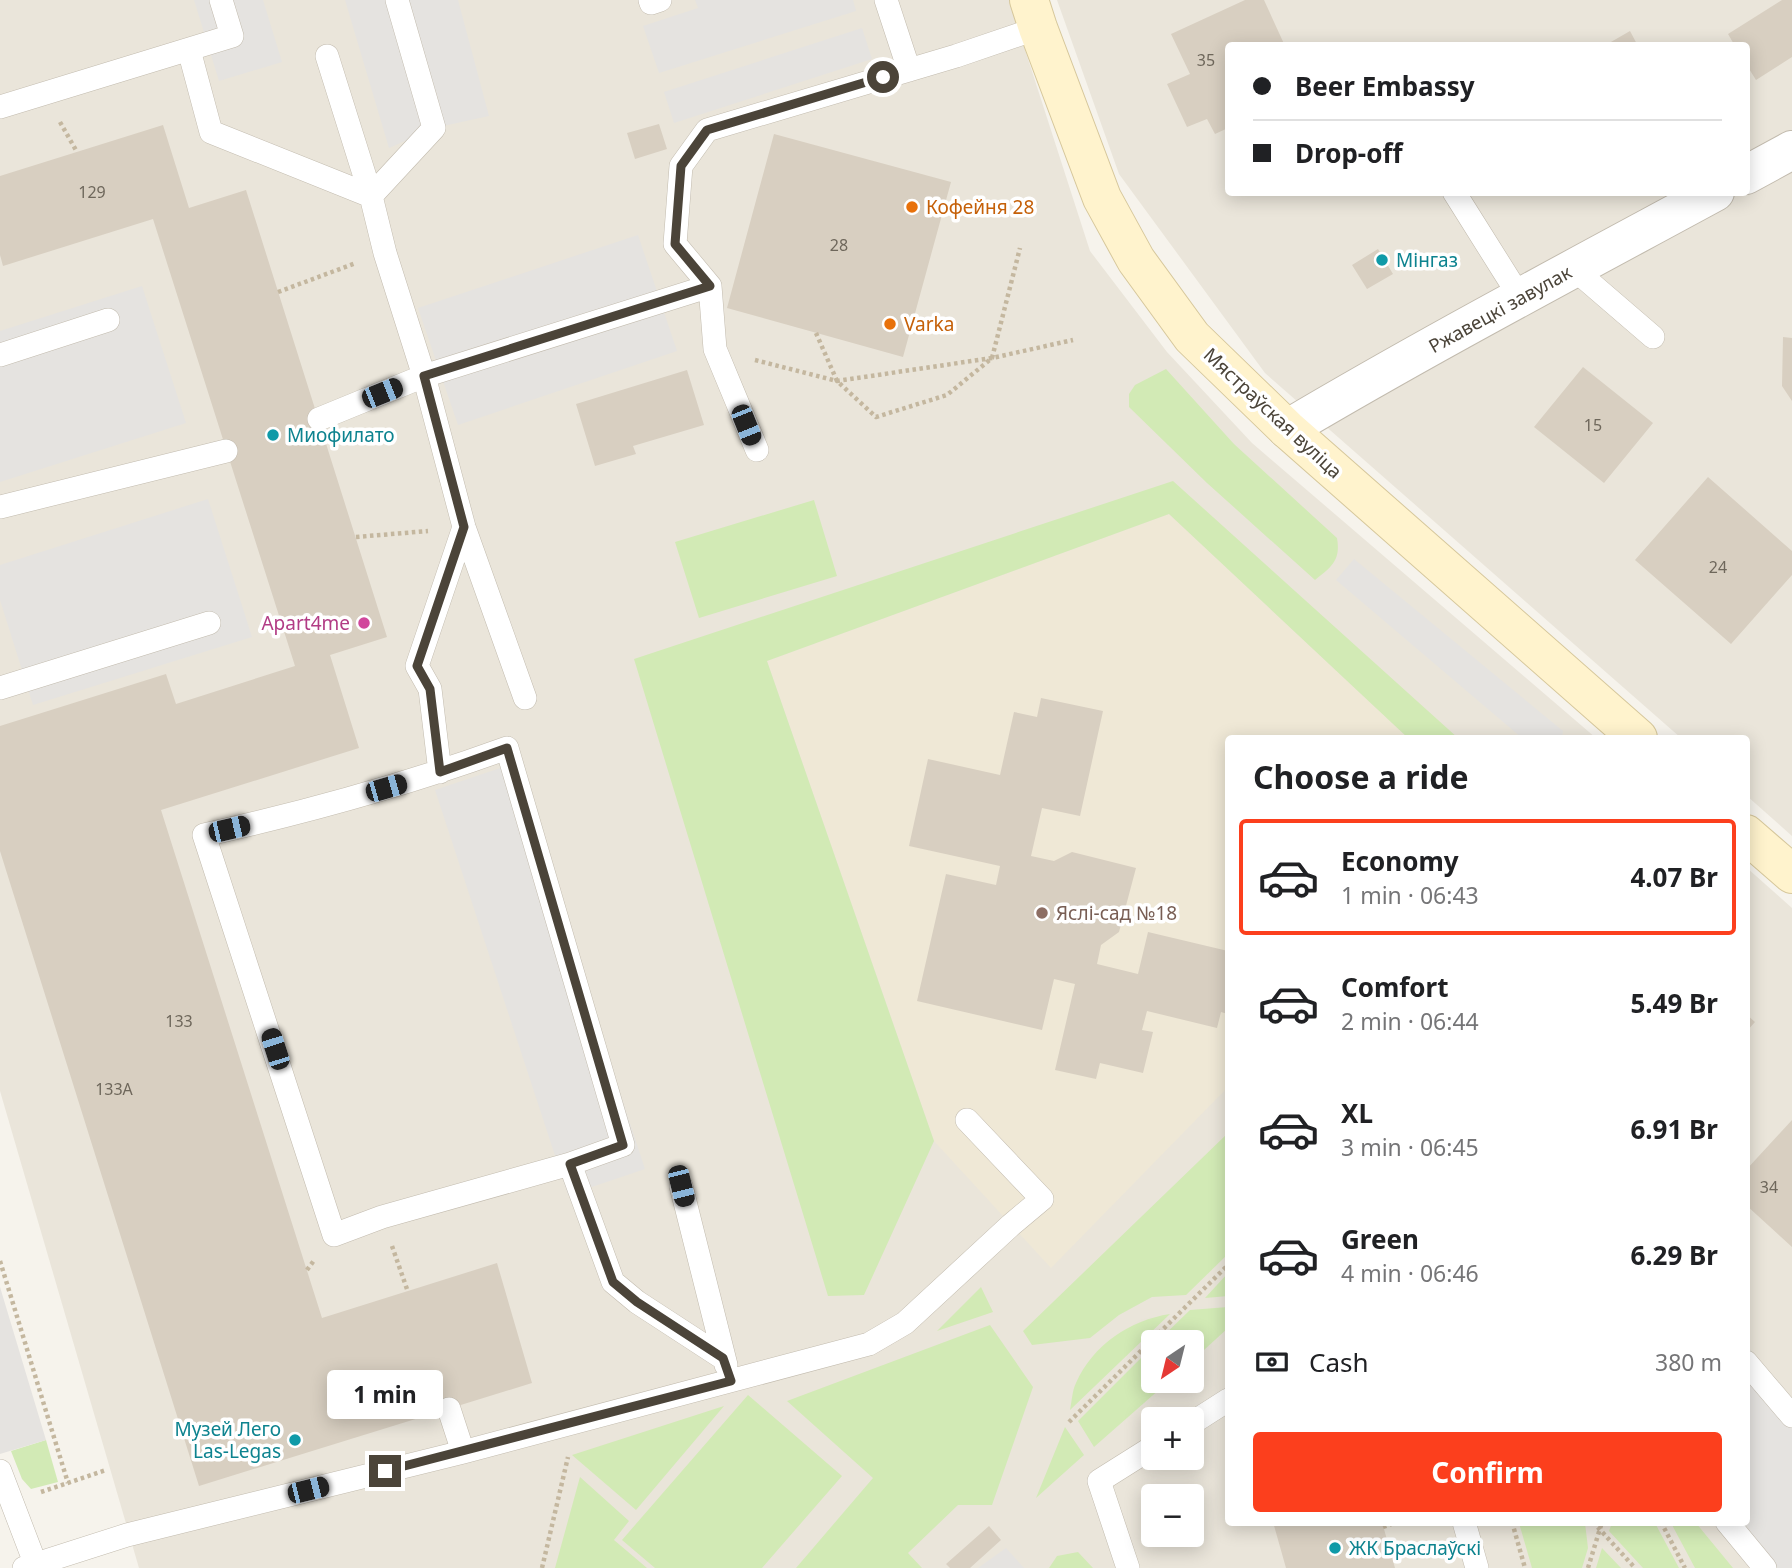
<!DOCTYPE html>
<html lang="en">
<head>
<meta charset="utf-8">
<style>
	body { margin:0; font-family:"Noto Sans",sans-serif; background:#f6f6f6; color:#202124; height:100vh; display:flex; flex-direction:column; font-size:26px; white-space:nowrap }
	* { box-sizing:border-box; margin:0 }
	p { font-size:23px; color:#757577 }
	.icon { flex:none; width:38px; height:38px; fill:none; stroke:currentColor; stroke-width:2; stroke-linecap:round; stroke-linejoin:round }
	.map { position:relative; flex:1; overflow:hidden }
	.side { position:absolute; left:1225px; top:735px; width:525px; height:791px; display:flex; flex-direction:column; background:#fff; border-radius:7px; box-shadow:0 4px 18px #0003 }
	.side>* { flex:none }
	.guide { position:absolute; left:1225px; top:42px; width:525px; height:154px; border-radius:7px; box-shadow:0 4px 18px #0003; display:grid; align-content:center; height:154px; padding:0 28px; background:#fff }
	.needle { width:46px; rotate:215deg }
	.fabs { position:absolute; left:1141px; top:1330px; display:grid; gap:14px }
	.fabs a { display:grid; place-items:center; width:63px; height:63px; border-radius:7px; background:#fff; box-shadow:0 4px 18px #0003; font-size:35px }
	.end { position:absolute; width:32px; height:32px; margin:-16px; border:9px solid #4b4439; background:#fff; box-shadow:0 0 0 4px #fff }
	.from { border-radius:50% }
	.bubble { position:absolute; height:49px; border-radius:7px; background:#fff; box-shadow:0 4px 18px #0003; font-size:23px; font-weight:700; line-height:49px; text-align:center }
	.car { position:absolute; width:21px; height:42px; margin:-21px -10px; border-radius:9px; box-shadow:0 0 5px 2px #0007; background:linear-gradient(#222 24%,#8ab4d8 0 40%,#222 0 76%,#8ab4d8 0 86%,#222 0) }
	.guide b { display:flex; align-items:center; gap:24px; height:66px; font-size:26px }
	.guide b+b { border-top:2px solid #e0e0e0 }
	.guide i { width:18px; height:18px; background:#202124 }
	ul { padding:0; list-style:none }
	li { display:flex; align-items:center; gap:21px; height:116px; margin:0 14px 10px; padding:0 14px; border:4px solid transparent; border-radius:7px }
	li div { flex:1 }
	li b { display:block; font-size:26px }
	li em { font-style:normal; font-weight:700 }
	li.selected { border-color:#fc3f1d }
	li>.icon { width:63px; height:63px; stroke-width:1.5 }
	h2 { padding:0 28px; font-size:32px; line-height:84px }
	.pay { display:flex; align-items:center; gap:18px; height:77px; padding:0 28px; font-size:26px }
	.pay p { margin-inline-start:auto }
	.primary-button { display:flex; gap:14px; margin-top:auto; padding:14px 28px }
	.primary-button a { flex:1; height:80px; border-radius:7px; background:#fc3f1d; color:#fff; font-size:28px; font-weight:700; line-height:80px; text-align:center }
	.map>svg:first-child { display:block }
	.residential { fill:#eae5da; fill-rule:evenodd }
	.education { fill:#efe8d6 }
	.green { fill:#d2eab5 }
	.parking { fill:#e5e3e0 }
	.building { fill:#d8cfc1 }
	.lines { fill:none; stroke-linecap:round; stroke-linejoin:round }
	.lane-casing { stroke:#c2bbae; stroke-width:24 }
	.street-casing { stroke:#c2bbae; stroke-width:40 }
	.secondary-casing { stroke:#d6c79b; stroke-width:40 }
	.path { stroke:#c4b79f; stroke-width:4.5; stroke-dasharray:3.5 3.5; stroke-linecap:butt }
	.lane { stroke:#fff; stroke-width:23 }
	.street { stroke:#fff; stroke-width:38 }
	.secondary { stroke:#fff3cd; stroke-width:38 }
	.route { stroke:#4b4439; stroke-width:9 }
	.food-dot { fill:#e8710a; stroke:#fff; stroke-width:2.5 }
	.culture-dot { fill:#0f9aa8; stroke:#fff; stroke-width:2.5 }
	.hotel-dot { fill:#d1479c; stroke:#fff; stroke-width:2.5 }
	.education-dot { fill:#8d6e63; stroke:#fff; stroke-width:2.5 }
	.labels { text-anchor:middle; stroke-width:7; stroke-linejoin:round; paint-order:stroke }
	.number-label { font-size:16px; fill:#6e675b }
	.food-label { font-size:19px; fill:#c56008; stroke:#fff; text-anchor:start }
	.culture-label { font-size:19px; fill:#0d838f; stroke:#fff; text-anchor:start }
	.street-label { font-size:19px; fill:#4b4439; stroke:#fff }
	.hotel-label { font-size:19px; fill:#b23c85; stroke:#fff; text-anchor:end }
	.education-label { font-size:19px; fill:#785e54; stroke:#fff; text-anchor:start }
</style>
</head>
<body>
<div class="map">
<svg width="1792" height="1568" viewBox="0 0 1792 1568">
	<rect width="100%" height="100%" fill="#f6f3ec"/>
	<path class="residential" d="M 0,0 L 1009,0 L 1090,251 L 1167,352 L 1252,443 L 1596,738 L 1228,738 L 1228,1522 L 1746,1522 L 1747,868 L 1792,908 L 1792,1568 L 139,1568 L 0,1091 ZM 1153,1342 L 1192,1342 L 1192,1381 L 1153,1381 ZM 1153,1419 L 1192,1419 L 1192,1458 L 1153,1458 ZM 1153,1496 L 1192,1496 L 1192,1535 L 1153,1535 Z
		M 1057,0 L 1792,0 L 1792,836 L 1747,796 L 1746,738 L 1681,738 L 1265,373 L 1119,174 ZM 1228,46 L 1746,46 L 1746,192 L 1228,192 Z"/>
	<path class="education" d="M 1169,514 L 1408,738 L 1228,738 L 1228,1087 L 1051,1268 L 934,1141 L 767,661 Z"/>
	<path class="green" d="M 1166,369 L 1234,444 L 1337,538 C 1341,561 1331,567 1315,580 L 1207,483 L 1129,407 L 1129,394 L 1135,385 Z
		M 1173,481 L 1458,738 L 1408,738 L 1169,514 L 767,661 L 934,1141 L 864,1295 L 828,1296 L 634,659 Z
		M 814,500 L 837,576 L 699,618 L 675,542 Z
		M 1228,1133 L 1228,1254 L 1186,1295 L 1152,1297 L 1119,1315 L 1090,1338 L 1032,1345 L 1023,1331 Z
		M 1228,1273 L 1228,1296 L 1205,1298 Z
		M 981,1287 L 993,1312 L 937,1331 Z
		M 1228,1307 L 1228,1328 L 1192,1361 L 1192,1342 L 1157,1342 L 1190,1310 Z
		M 1170,1314 L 1070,1410 C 1072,1401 1072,1391 1076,1383 C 1093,1345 1130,1320 1170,1314 Z
		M 990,1325 L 1033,1387 L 992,1505 L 958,1505 L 908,1553 L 922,1568 L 796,1568 L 873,1478 L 787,1401 Z
		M 1153,1346 L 1153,1381 L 1169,1381 L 1094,1447 L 1078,1421 Z
		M 748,1395 L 842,1476 L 762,1568 L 655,1568 L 622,1540 Z
		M 724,1406 L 636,1510 L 572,1455 Z
		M 1065,1427 L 1084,1455 L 1036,1498 Z
		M 46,1440 L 58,1482 L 31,1489 L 22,1479 L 11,1451 Z
		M 580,1477 L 629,1521 L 614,1540 L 647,1568 L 555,1568 Z
		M 1519,1523 L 1585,1523 L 1588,1548 L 1582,1568 L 1532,1568 Z
		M 1612,1523 L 1655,1523 L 1679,1568 L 1643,1568 L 1609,1531 Z
		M 1671,1523 L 1696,1523 L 1733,1568 L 1695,1568 Z
		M 1602,1548 L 1621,1568 L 1596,1568 Z
		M 1078,1552 L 1093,1568 L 1049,1568 L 1057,1556 Z"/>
	<path class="parking" d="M 194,0 L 263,0 L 282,62 L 219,81 Z
		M 345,0 L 458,0 L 489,116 L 434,128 L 389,148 Z
		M 695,0 L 853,0 L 856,11 L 659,73 L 643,26 L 698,8 Z
		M 862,28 L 872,59 L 674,123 L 664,92 Z
		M 638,235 L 677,351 L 458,425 L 418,308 Z
		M 142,286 L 186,423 L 0,482 L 0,331 Z
		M 208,499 L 252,637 L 33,705 L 0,600 L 0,565 Z
		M 1354,559 L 1563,731 L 1562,738 L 1522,738 L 1336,580 Z
		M 512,764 L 645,1169 L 568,1195 L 435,790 Z
		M 0,1287 L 46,1440 L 0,1454 Z
		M 1747,1346 L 1792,1401 L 1792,1568 L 1754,1568 L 1717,1523 L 1746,1522 Z
		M 1006,1548 L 1024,1568 L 978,1568 Z"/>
	<path class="building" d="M 1245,0 L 1264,0 L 1285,46 L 1228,46 L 1228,128 L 1215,134 L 1207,119 L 1187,127 L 1167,84 L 1190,74 L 1171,34 Z
		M 1782,0 L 1792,0 L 1792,57 L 1756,80 L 1746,64 L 1746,46 L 1735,46 L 1728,34 Z
		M 1630,31 L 1638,46 L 1604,46 Z
		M 659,124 L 667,149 L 635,159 L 627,133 Z
		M 163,125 L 189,208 L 246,190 L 387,637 L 330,655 L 359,748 L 161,810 L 322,1318 L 497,1263 L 532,1383 L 199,1486 L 0,851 L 0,726 L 166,674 L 176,704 L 295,666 L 153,219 L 3,266 L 0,255 L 0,176 Z
		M 774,134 L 951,182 L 903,357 L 727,308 Z
		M 1378,249 L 1393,274 L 1367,289 L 1352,265 Z
		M 1783,337 L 1792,338 L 1792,401 L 1782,386 Z
		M 1583,367 L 1653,423 L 1604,483 L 1534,427 Z
		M 687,370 L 704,425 L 633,446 L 636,454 L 595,466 L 576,404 Z
		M 1708,477 L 1792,551 L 1792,575 L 1731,644 L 1635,560 Z
		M 1041,698 L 1103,711 L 1080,816 L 1042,808 L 1031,856 L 1054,861 L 1072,852 L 1136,868 L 1119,932 L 1101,945 L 1097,964 L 1138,974 L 1148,932 L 1228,951 L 1228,1014 L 1221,1012 L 1217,1028 L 1147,1011 L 1142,1030 L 1153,1032 L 1143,1073 L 1100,1063 L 1096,1079 L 1055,1070 L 1075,984 L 1054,979 L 1042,1030 L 917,1001 L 946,874 L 996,885 L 1000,866 L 909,846 L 928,759 L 1000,775 L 1014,712 L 1037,717 Z
		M 1746,1014 L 1755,1022 L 1746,1032 Z
		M 1792,1120 L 1792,1247 L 1746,1205 L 1746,1170 Z
		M 1273,1522 L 1382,1522 L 1395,1568 L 1286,1568 Z
		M 989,1526 L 1001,1540 L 970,1568 L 950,1568 L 946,1564 Z"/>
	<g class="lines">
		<defs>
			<path id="lane" d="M 650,0 L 651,3 L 660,0
				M 886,0 L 909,70
				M 189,50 L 211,132 L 371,196 L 434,128 L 397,0
				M 327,56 L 371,196 L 385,253 L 424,376 L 464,527 L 525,698
				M 0,107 L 232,36 L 221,0
				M 1454,192 L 1520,297
				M 1574,269 L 1653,337
				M 710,286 L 715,349 L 757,450
				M 0,355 L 108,320
				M 319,419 L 424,376 L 710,286 L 675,244 L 681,166 L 707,130 L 956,56 L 1038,28
				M 0,507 L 226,451
				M 0,688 L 209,623
				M 507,748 L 623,1145 L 570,1164 L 382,1217 L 334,1235 L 204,835 C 307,812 408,784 507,748 Z
				M 440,772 L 430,689 L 417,666 L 464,527
				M 570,1164 L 613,1282 L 637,1302 L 723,1358
				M 681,1186 L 726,1365
				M 1746,1362 L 1792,1416
				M 449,1409 L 463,1452
				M 1192,1423 L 1228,1400
				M 0,1471 L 37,1568
				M 1464,1522 L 1477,1568
				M 1727,1522 L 1765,1568
				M 24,1568 L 127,1535 L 463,1452 L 869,1344 L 905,1323 L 1011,1225 L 1042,1199 L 967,1120
				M 1128,1568 L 1099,1481 L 1153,1447"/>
			<path id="street" d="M 1746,175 L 1792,150
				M 1287,429 C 1427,346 1571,270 1715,192"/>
			<path id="secondary" d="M 1029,0 L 1038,28 L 1102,198 L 1136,260 L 1192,337 L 1287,429 L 1638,738
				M 1746,834 L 1792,874"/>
		</defs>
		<use href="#lane" class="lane-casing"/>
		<use href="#street" class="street-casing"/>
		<use href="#secondary" class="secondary-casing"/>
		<path class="path" d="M 60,122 L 77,152
			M 278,292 L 356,263
			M 816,333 L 837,381 L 876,417 L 947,395 L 992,358 L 1020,248
			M 755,360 L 837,381 L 992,358 L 1073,340
			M 356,537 L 428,531
			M 392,1246 L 408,1292
			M 0,1261 L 68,1483
			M 307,1270 L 315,1259
			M 1069,1422 L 1228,1265
			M 41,1492 L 106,1470
			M 1512,1522 L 1525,1568
			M 1593,1522 L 1635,1568
			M 1661,1522 L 1685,1568
			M 1383,1527 L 1397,1522
			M 542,1568 L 568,1457
			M 1588,1568 L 1602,1522"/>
		<use href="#lane" class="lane"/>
		<use href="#street" class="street"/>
		<use href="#secondary" class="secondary"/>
	</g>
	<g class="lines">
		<path class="route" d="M 385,1471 L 731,1381 L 723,1358 L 637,1302 L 613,1282 L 570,1164 L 623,1145 L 507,748 L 440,772 L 430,689 L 417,666 L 464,527 L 424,376 L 710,286 L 675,244 L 681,166 L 707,130 L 883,77"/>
	</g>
	<g class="food-dot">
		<circle cx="912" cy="207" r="7"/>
		<circle cx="890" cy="324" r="7"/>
	</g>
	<g class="culture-dot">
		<circle cx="1382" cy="260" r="7"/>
		<circle cx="273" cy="435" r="7"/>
		<circle cx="295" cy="1440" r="7"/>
		<circle cx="1335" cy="1548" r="7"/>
	</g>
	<circle class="hotel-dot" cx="364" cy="623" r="7"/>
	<circle class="education-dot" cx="1042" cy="913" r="7"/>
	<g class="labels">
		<g class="number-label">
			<text x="1206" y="66">35</text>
			<text x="92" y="198">129</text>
			<text x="839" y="251">28</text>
			<text x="1593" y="431">15</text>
			<text x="1718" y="573">24</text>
			<text x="179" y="1027">133</text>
			<text x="114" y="1095">133А</text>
			<text x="1769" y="1193">34</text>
		</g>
		<g class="food-label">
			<text x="926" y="214">Кофейня 28</text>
			<text x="904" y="331">Varka</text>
		</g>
		<g class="culture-label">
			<text x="1396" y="267">Мінгаз</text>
			<text x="287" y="442">Миофилато</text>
			<text x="281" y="1436" text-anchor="end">Музей Лего<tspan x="281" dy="22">Las-Legas</tspan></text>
			<text x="1349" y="1555">ЖК Браслаўскі</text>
		</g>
		<g class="street-label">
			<text transform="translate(1500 309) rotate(-29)" y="7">Ржавецкі завулак</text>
			<text transform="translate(1273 413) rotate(43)" y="7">Мястраўская вуліца</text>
		</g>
		<g class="hotel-label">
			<text x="350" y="630">Apart4me</text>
		</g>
		<g class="education-label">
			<text x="1056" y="920">Яслі-сад №18</text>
		</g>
	</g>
</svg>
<div class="fabs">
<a><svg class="needle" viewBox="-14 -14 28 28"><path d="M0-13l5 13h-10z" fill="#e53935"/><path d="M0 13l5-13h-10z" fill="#757577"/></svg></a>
<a>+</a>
<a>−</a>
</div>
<i class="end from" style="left:883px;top:77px"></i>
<i class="end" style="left:385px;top:1471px"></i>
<div class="bubble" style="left:327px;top:1370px;width:116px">1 min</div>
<i class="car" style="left:382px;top:393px;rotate:68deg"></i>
<i class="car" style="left:746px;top:425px;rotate:158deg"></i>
<i class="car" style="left:386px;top:788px;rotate:74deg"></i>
<i class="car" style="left:229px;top:829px;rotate:77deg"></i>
<i class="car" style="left:275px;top:1049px;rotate:342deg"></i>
<i class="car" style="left:681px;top:1186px;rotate:166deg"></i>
<i class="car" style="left:308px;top:1490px;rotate:76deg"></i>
<div class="guide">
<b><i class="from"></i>Beer Embassy</b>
<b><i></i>Drop-off</b>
</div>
<section class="side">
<h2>Choose a ride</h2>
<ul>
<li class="selected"><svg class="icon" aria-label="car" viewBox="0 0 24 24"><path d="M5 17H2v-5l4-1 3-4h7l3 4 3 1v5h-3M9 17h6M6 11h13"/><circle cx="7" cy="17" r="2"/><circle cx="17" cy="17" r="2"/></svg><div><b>Economy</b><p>1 min · 06:43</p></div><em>4.07 Br</em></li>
<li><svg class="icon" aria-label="car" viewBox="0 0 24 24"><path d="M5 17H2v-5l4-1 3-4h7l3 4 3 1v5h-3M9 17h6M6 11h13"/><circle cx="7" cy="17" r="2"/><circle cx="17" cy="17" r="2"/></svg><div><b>Comfort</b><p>2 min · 06:44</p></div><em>5.49 Br</em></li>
<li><svg class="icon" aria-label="car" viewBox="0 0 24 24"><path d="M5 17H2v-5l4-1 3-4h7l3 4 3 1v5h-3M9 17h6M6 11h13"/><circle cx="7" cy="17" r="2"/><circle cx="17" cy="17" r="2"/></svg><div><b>XL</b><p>3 min · 06:45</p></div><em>6.91 Br</em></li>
<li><svg class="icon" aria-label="car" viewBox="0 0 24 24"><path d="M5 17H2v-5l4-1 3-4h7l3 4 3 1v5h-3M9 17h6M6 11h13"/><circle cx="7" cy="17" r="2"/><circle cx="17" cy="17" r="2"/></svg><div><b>Green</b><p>4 min · 06:46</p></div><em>6.29 Br</em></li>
</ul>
<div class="pay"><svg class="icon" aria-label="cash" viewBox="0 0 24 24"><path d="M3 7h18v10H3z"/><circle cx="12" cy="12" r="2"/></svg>Cash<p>380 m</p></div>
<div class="primary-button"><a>Confirm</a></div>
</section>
</div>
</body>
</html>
